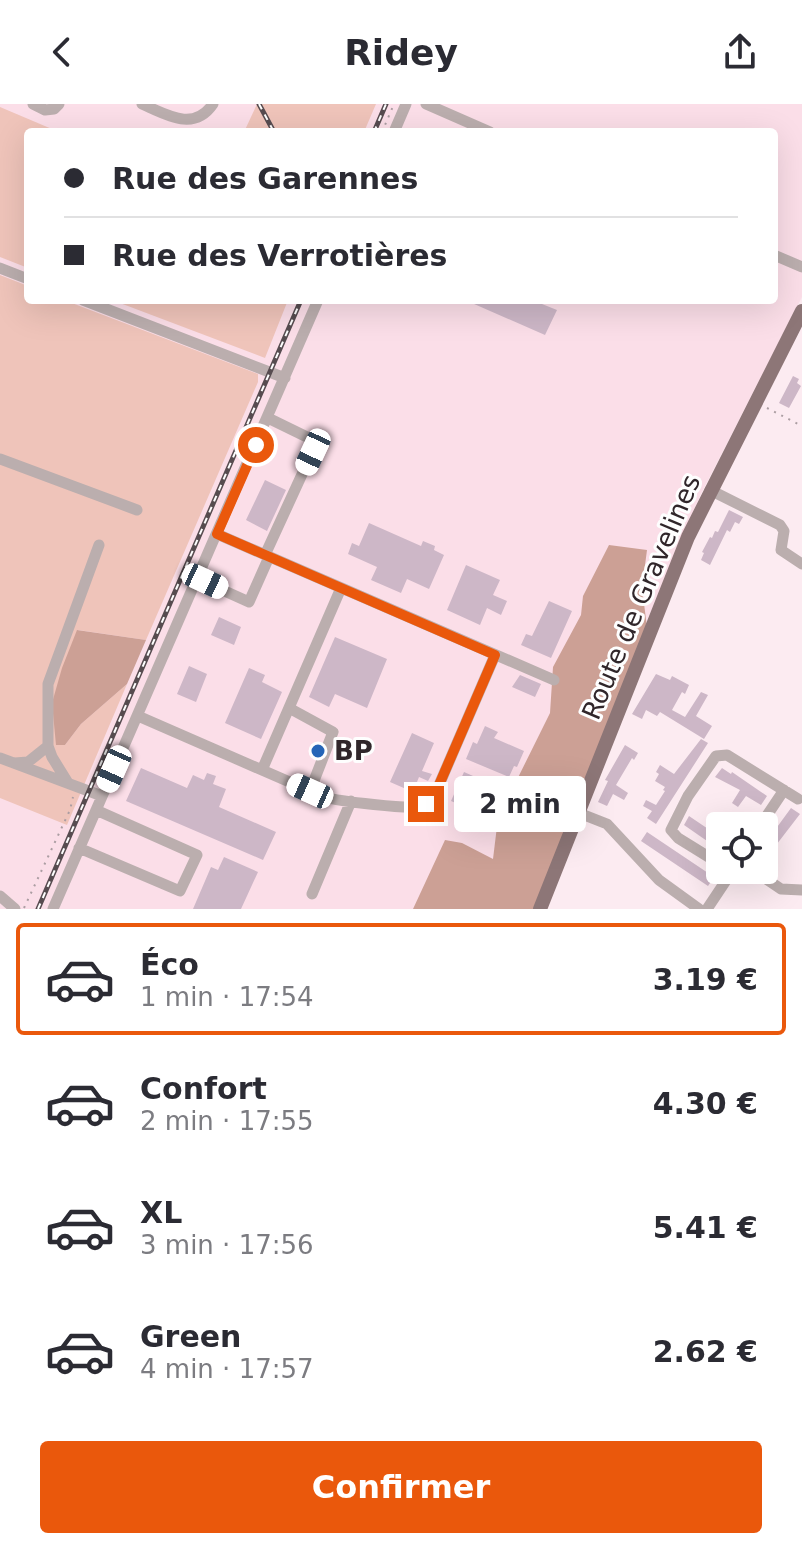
<!DOCTYPE html>
<html lang="fr">
<head>
<meta charset="utf-8">
<style>
	body { margin:0; font-family:"DejaVu Sans",sans-serif; background:#f7f7f7; color:#2b2b33; height:100vh; display:flex; flex-direction:column; font-size:30px; white-space:nowrap }
	* { box-sizing:border-box; margin:0 }
	p { font-size:26px; color:#7c7c81 }
	.icon { flex:none; width:44px; height:44px; fill:none; stroke:currentColor; stroke-width:2; stroke-linecap:round; stroke-linejoin:round }
	.map { position:relative; height:805px; overflow:hidden }
	.sheet { display:flex; flex-direction:column; background:#fff; flex:1 }
	.sheet>* { flex:none }
	.top-card { position:absolute; left:24px; top:24px; width:754px; height:176px; border-radius:8px; box-shadow:0 8px 32px #0002; display:grid; align-content:center; height:176px; padding:0 40px; background:#fff }
	.buttons { position:absolute; left:706px; top:708px; display:grid; gap:16px }
	.buttons a { display:grid; place-items:center; width:72px; height:72px; border-radius:8px; background:#fff; box-shadow:0 8px 32px #0002; font-size:40px }
	.end { position:absolute; width:36px; height:36px; margin:-18px; border:10px solid #ea580c; background:#fff; box-shadow:0 0 0 4px #fff }
	.from { border-radius:50% }
	.bubble { position:absolute; height:56px; border-radius:8px; background:#fff; box-shadow:0 8px 32px #0002; font-size:26px; font-weight:700; line-height:56px; text-align:center }
	.car { position:absolute; width:24px; height:48px; margin:-24px -12px; border-radius:10px; box-shadow:0 0 6px 2px #0007; background:linear-gradient(#fff 24%,#345 0 40%,#fff 0 76%,#345 0 86%,#fff 0) }
	.top-card b { display:flex; align-items:center; gap:28px; height:76px; font-size:30px }
	.top-card b+b { border-top:2px solid #e1e1e2 }
	.top-card i { width:20px; height:20px; background:#2b2b33 }
	ul { padding:14px 0 0; list-style:none }
	li { display:flex; align-items:center; gap:24px; height:112px; margin:0 16px 12px; padding:0 24px; border:4px solid transparent; border-radius:8px }
	li div { flex:1 }
	li b { display:block; font-size:30px }
	li em { font-style:normal; font-weight:700 }
	li.current { border-color:#ea580c }
	li>.icon { width:72px; height:72px; stroke-width:1.5 }
	.button { display:flex; gap:16px; margin-top:auto; padding:16px 40px }
	.button a { flex:1; height:92px; border-radius:8px; background:#ea580c; color:#fff; font-size:32px; font-weight:700; line-height:92px; text-align:center }
	header { display:flex; justify-content:space-between; align-items:center; height:104px; padding:0 40px; background:#fff; font-size:36px; font-weight:700 }
	.map>svg:first-child { display:block }
	.built { fill:#fbdee8; fill-rule:evenodd }
	.green { fill:#efc4ba }
	.forest { fill:#cca095 }
	.building { fill:#cdb7c7 }
	.lines { fill:none; stroke-linecap:round; stroke-linejoin:round }
	.path { stroke:#ab9da2; stroke-width:2; stroke-dasharray:2 6; stroke-linecap:butt }
	.minor { stroke:#bbaeae; stroke-width:11 }
	.major { stroke:#8d7677; stroke-width:14 }
	.rail-casing { stroke:#574c50; stroke-width:5 }
	.rail { stroke:#fefefe; stroke-width:2; stroke-dasharray:6; stroke-linecap:butt }
	.route { stroke:#ea580c; stroke-width:10 }
	.poi-dot { fill:#2565b7; stroke:#fefefe; stroke-width:3 }
	.labels { text-anchor:middle; stroke-width:6; stroke-linejoin:round; paint-order:stroke }
	.street-label { font-size:26px; fill:#30262a; stroke:#fefefe }
	.poi-label { font-size:26px; font-weight:bold; fill:#30262a; stroke:#fefefe; text-anchor:start }
</style>
</head>
<body>
<header><svg class="icon" aria-label="back" viewBox="0 0 24 24"><path d="M15 5l-7 7 7 7"/></svg>Ridey<svg class="icon" aria-label="share" viewBox="0 0 24 24"><path d="M12 15V3M7 8l5-5 5 5M5 13v7h14v-7"/></svg></header>
<div class="map">
<svg width="802" height="805" viewBox="0 0 802 805">
	<rect width="100%" height="100%" fill="#fcebf1"/>
	<path class="built" d="M 0,0 L 802,0 L 802,193 L 701,390 L 524,805 L 0,805 ZM 28,28 L 774,28 L 774,196 L 28,196 Z"/>
	<path class="green" d="M 257,0 L 376,0 L 364,28 L 244,28 Z
		M 0,3 L 59,28 L 28,28 L 28,164 L 0,153 Z
		M 0,171 L 28,182 L 28,196 L 64,196 L 258,270 L 258,278 L 146,536 L 78,526 L 65,641 L 81,620 L 127,580 L 67,721 L 0,694 Z
		M 112,196 L 288,196 L 265,254 Z"/>
	<path class="forest" d="M 609,441 L 647,446 L 642,484 L 647,523 L 534,805 L 413,805 L 445,736 L 462,739 L 493,755 L 498,714 L 550,609 L 553,563 L 581,511 L 583,492 Z
		M 77,526 L 146,536 L 127,580 L 81,620 L 65,641 L 56,641 L 52,599 L 62,564 Z"/>
	<path class="building" d="M 465,196 L 532,196 L 557,206 L 545,231 Z
		M 793,272 L 799,275 L 797,279 L 801,282 L 789,304 L 779,299 Z
		M 265,376 L 286,386 L 267,427 L 246,416 Z
		M 729,406 L 743,413 L 739,420 L 735,418 L 730,428 L 727,426 L 710,461 L 701,456 L 704,449 L 702,448 L 710,433 L 712,434 L 715,427 L 718,428 Z
		M 369,419 L 421,442 L 423,437 L 435,442 L 434,446 L 444,451 L 429,485 L 407,475 L 401,489 L 371,476 L 377,463 L 348,450 L 352,439 L 359,442 Z
		M 466,461 L 500,476 L 493,491 L 507,497 L 501,511 L 487,504 L 480,521 L 447,506 Z
		M 549,497 L 572,507 L 551,554 L 521,541 L 526,530 L 532,532 Z
		M 219,513 L 241,523 L 234,541 L 211,531 Z
		M 335,533 L 387,555 L 367,604 L 335,590 L 329,603 L 309,593 Z
		M 189,562 L 207,570 L 196,598 L 177,590 Z
		M 249,564 L 265,571 L 262,578 L 282,588 L 261,635 L 225,619 Z
		M 656,570 L 670,576 L 672,572 L 689,581 L 685,590 L 682,588 L 672,606 L 685,613 L 701,588 L 708,591 L 696,612 L 712,622 L 704,635 L 660,608 L 657,612 L 646,606 L 642,615 L 632,610 Z
		M 520,571 L 541,580 L 535,593 L 512,583 Z
		M 485,622 L 498,628 L 494,634 L 524,647 L 517,663 L 514,662 L 509,673 L 466,655 L 473,638 L 477,640 Z
		M 412,629 L 434,639 L 422,667 L 432,670 L 428,677 L 419,673 L 413,688 L 390,678 Z
		M 701,635 L 708,639 L 656,720 L 647,714 L 652,707 L 643,702 L 646,696 L 656,701 L 665,687 L 663,686 L 665,683 L 655,677 L 659,670 L 656,668 L 660,661 L 674,670 Z
		M 625,641 L 638,649 L 634,656 L 632,654 L 616,681 L 628,689 L 624,696 L 613,690 L 607,702 L 598,698 L 608,677 L 605,676 Z
		M 141,664 L 187,684 L 193,671 L 204,676 L 207,669 L 216,672 L 213,680 L 226,685 L 219,703 L 276,728 L 263,756 L 126,697 Z
		M 722,664 L 731,670 L 732,668 L 767,692 L 761,701 L 746,692 L 738,703 L 732,699 L 740,686 L 715,673 Z
		M 464,668 L 505,686 L 493,715 L 451,697 Z
		M 791,704 L 800,710 L 770,749 L 773,751 L 764,763 L 764,741 Z
		M 689,712 L 720,733 L 720,746 L 684,721 Z
		M 647,728 L 714,773 L 708,782 L 641,737 Z
		M 224,753 L 258,768 L 241,805 L 193,805 L 211,763 L 218,766 Z"/>
	<g class="lines">
		<path class="path" d="M 382,28 L 394,0
			M 767,304 L 802,322
			M 24,804 L 70,706 L 73,693"/>
		<path class="minor" d="M 33,0 L 45,6 L 54,5 L 59,0
			M 142,0 C 167,11 194,28 213,0
			M 426,0 L 490,28
			M 394,28 L 406,0
			M 774,151 L 802,163
			M 0,164 L 28,175
			M 83,196 L 285,274
			M 0,355 L 137,406
			M 710,386 L 780,421 L 784,427 L 781,446 L 802,460
			M 217,430 L 554,576
			M 265,451 L 315,342 L 309,334 L 268,314
			M 198,475 L 249,498 L 269,453
			M 289,604 L 333,628 L 310,687
			M 138,612 L 324,693 C 338,697 410,706 422,702 C 429,699 432,694 436,688 L 495,551
			M 48,642 L 48,580 L 99,441
			M 0,654 L 102,692
			M 15,659 L 28,658 L 48,642 L 52,653 L 68,679
			M 262,666 L 341,484
			M 579,709 L 607,720 L 659,776 L 699,805
			M 760,722 L 784,686
			M 79,744 L 180,787 L 197,751 L 96,706
			M 720,760 L 678,734 L 671,726 L 688,692 L 716,652 L 727,651 L 798,695
			M 753,766 L 781,785 L 802,786
			M 312,790 L 351,697
			M 0,792 L 15,805
			M 53,805 L 318,196
			M 707,805 L 733,766"/>
		<path class="major" d="M 540,805 L 688,433 L 802,207"/>
		<defs>
			<path id="rail" d="M 259,0 L 274,28
				M 374,28 L 386,0
				M 38,805 L 301,196"/>
		</defs>
		<use href="#rail" class="rail-casing"/>
		<use href="#rail" class="rail"/>
	</g>
	<g class="lines">
		<path class="route" d="M 256,341 L 217,430 L 495,551 L 436,688 L 426,700"/>
	</g>
	<circle class="poi-dot" cx="318" cy="647" r="8"/>
	<g class="labels">
		<g class="street-label">
			<text transform="translate(641 493) rotate(-67)" y="9">Route de Gravelines</text>
		</g>
		<g class="poi-label">
			<text x="334" y="656">BP</text>
		</g>
	</g>
</svg>
<div class="buttons">
<a><svg class="icon" aria-label="locate" viewBox="0 0 24 24"><circle cx="12" cy="12" r="6"/><path d="M12 2v4M12 18v4M2 12h4M18 12h4"/></svg></a>
</div>
<i class="end from" style="left:256px;top:341px"></i>
<i class="end" style="left:426px;top:700px"></i>
<div class="bubble" style="left:454px;top:672px;width:132px">2 min</div>
<i class="car" style="left:313px;top:348px;rotate:205deg"></i>
<i class="car" style="left:205px;top:477px;rotate:115deg"></i>
<i class="car" style="left:114px;top:665px;rotate:204deg"></i>
<i class="car" style="left:310px;top:687px;rotate:294deg"></i>
<div class="top-card">
<b><i class="from"></i>Rue des Garennes</b>
<b><i></i>Rue des Verrotières</b>
</div>
</div>
<section class="sheet">
<ul>
<li class="current"><svg class="icon" aria-label="car" viewBox="0 0 24 24"><path d="M5 17H2v-5l4-1 3-4h7l3 4 3 1v5h-3M9 17h6M6 11h13"/><circle cx="7" cy="17" r="2"/><circle cx="17" cy="17" r="2"/></svg><div><b>Éco</b><p>1 min · 17:54</p></div><em>3.19 €</em></li>
<li><svg class="icon" aria-label="car" viewBox="0 0 24 24"><path d="M5 17H2v-5l4-1 3-4h7l3 4 3 1v5h-3M9 17h6M6 11h13"/><circle cx="7" cy="17" r="2"/><circle cx="17" cy="17" r="2"/></svg><div><b>Confort</b><p>2 min · 17:55</p></div><em>4.30 €</em></li>
<li><svg class="icon" aria-label="car" viewBox="0 0 24 24"><path d="M5 17H2v-5l4-1 3-4h7l3 4 3 1v5h-3M9 17h6M6 11h13"/><circle cx="7" cy="17" r="2"/><circle cx="17" cy="17" r="2"/></svg><div><b>XL</b><p>3 min · 17:56</p></div><em>5.41 €</em></li>
<li><svg class="icon" aria-label="car" viewBox="0 0 24 24"><path d="M5 17H2v-5l4-1 3-4h7l3 4 3 1v5h-3M9 17h6M6 11h13"/><circle cx="7" cy="17" r="2"/><circle cx="17" cy="17" r="2"/></svg><div><b>Green</b><p>4 min · 17:57</p></div><em>2.62 €</em></li>
</ul>
<div class="button"><a>Confirmer</a></div>
</section>
</body>
</html>
